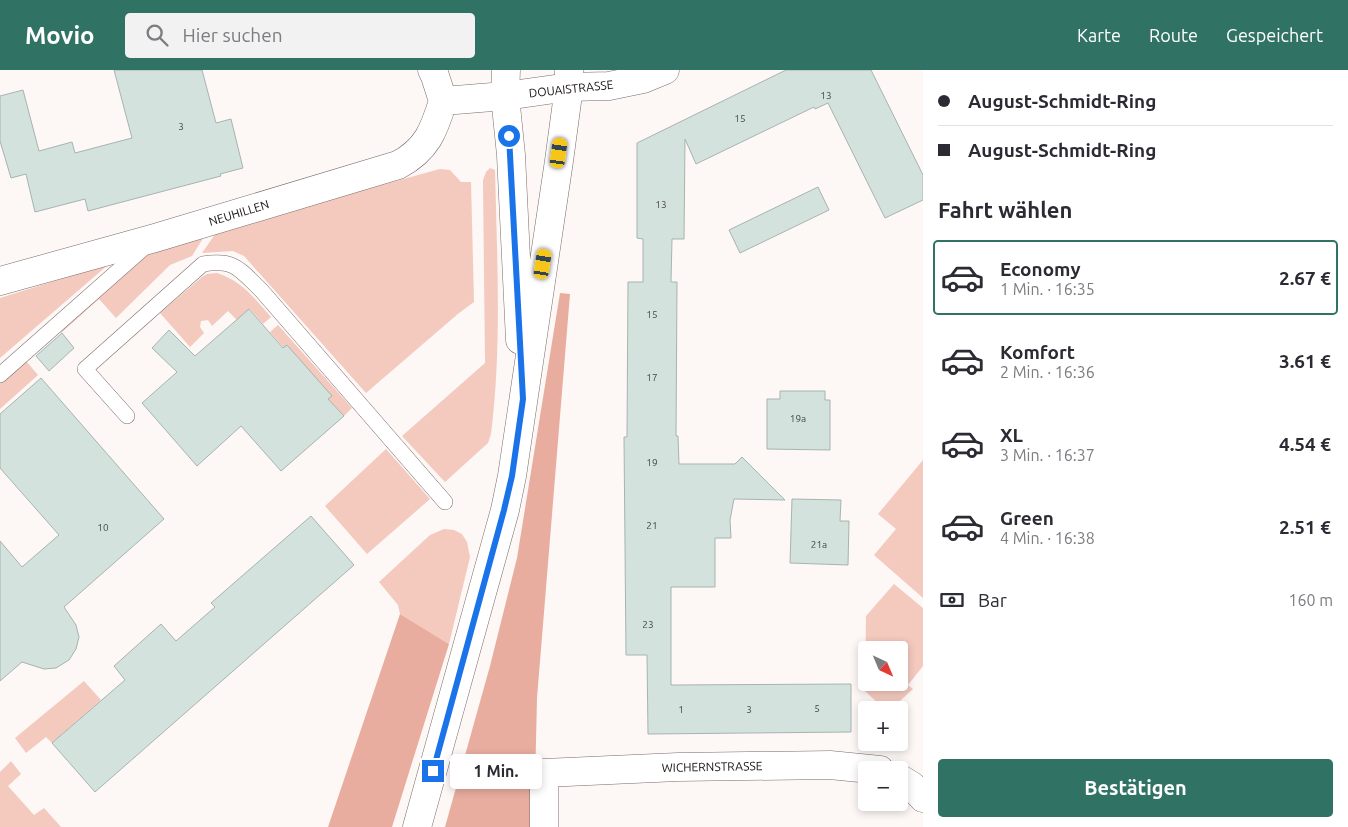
<!DOCTYPE html>
<html lang="de">
<head>
<meta charset="utf-8">
<style>
	body { margin:0; font-family:Ubuntu,sans-serif; background:#f2f2f3; color:#2b2b33; height:100vh; display:flex; flex-direction:column; font-size:19px; white-space:nowrap }
	* { box-sizing:border-box; margin:0 }
	p { font-size:16px; color:#7c7c81 }
	.icon { flex:none; width:28px; height:28px; fill:none; stroke:currentColor; stroke-width:2; stroke-linecap:round; stroke-linejoin:round }
	.map { position:relative; flex:1; overflow:hidden }
	.side { display:flex; flex-direction:column; background:#fff; width:425px }
	.side>* { flex:none }
	.banner { display:grid; align-content:center; height:110px; padding:0 15px; background:#fff }
	.needle { width:32px; rotate:136deg }
	.tools { position:absolute; left:858px; top:571px; display:grid; gap:10px }
	.tools a { display:grid; place-items:center; width:50px; height:50px; border-radius:5px; background:#fff; box-shadow:0 2px 8px #0003; font-size:25px }
	.end { position:absolute; width:22px; height:22px; margin:-11px; border:6px solid #1a73e8; background:#fff; box-shadow:0 0 0 2px #fff }
	.from { border-radius:50% }
	.bubble { position:absolute; height:35px; border-radius:5px; background:#fff; box-shadow:0 2px 8px #0003; font-size:16px; font-weight:700; line-height:35px; text-align:center }
	.car { position:absolute; width:15px; height:30px; margin:-15px -8px; border-radius:6px; box-shadow:0 0 4px 1px #0007; background:linear-gradient(#f5c518 24%,#345 0 40%,#f5c518 0 76%,#345 0 86%,#f5c518 0) }
	.banner b { display:flex; align-items:center; gap:18px; height:48px; font-size:19px }
	.banner b+b { border-top:1px solid #e1e1e2 }
	.banner i { width:12px; height:12px; background:#2b2b33 }
	ul { padding:0; list-style:none }
	li { display:flex; align-items:center; gap:15px; height:75px; margin:0 10px 8px; padding:0 5px; border:2px solid transparent; border-radius:5px }
	li div { flex:1 }
	li b { display:block; font-size:19px }
	li em { font-style:normal; font-weight:700 }
	li.on { border-color:#307364 }
	li>.icon { width:45px; height:45px; stroke-width:1.5 }
	h2 { padding:0 15px; font-size:22px; line-height:60px }
	.pay { display:flex; align-items:center; gap:12px; height:55px; padding:0 15px; font-size:19px }
	.pay p { margin-inline-start:auto }
	.primary-button { display:flex; gap:10px; margin-top:auto; padding:10px 15px }
	.primary-button a { flex:1; height:58px; border-radius:5px; background:#307364; color:#fff; font-size:20px; font-weight:700; line-height:58px; text-align:center }
	header { display:flex; align-items:center; gap:30px; box-sizing:border-box; height:70px; padding:0 25px; background:#307364; color:#fff }
	header strong { font-size:24px }
	nav { display:flex; gap:28px; margin-inline-start:auto; font-size:18px }
	.search { width:350px; height:45px; background:#f2f2f3; display:flex; align-items:center; gap:12px; box-sizing:border-box; padding:0 18px; border-radius:5px; color:#7c7c81; font-size:19px }
	main { display:flex; flex:1; min-height:0 }
	.map>svg:first-child { display:block }
	.green { fill:#f4c9be; fill-rule:evenodd }
	.forest { fill:#e8ad9e }
	.building { fill:#d3e2dd; stroke:#a6b4b0 }
	.lines { fill:none; stroke-linecap:round; stroke-linejoin:round }
	.service-casing { stroke:#796d6a; stroke-width:16 }
	.minor-casing { stroke:#796d6a; stroke-width:29 }
	.secondary-casing { stroke:#796d6a; stroke-width:29 }
	.service { stroke:#fff; stroke-width:15 }
	.minor { stroke:#fff; stroke-width:28 }
	.secondary { stroke:#fff; stroke-width:28 }
	.route { stroke:#1a73e8; stroke-width:6 }
	.labels { text-anchor:middle; stroke-width:4.5; stroke-linejoin:round; paint-order:stroke }
	.number-label { font-size:10px; fill:#464644 }
	.street-label { font-size:12px; fill:#171211; stroke:#fff }
</style>
</head>
<body>
<header>
<strong>Movio</strong>
<div class="search"><svg class="icon" aria-label="search" viewBox="0 0 24 24"><circle cx="10" cy="10" r="6"/><path d="M15 15l6 6"/></svg>Hier suchen</div>
<nav><a>Karte</a><a>Route</a><a>Gespeichert</a></nav>
</header>
<main>
<div class="map">
<svg width="923" height="757" viewBox="0 0 923 757">
	<rect width="100%" height="100%" fill="#fdf7f6"/>
	<path class="green" d="M 490,98 L 495,100 C 497,188 502,277 491,364 L 488,373 L 445,412 L 402,366 L 485,293 L 483,110 L 486,102 Z
		M 440,99 L 450,100 L 461,112 L 471,112 L 474,232 L 459,243 L 366,323 L 244,186 L 233,181 L 202,183 L 218,160 Z
		M 207,162 L 192,186 L 170,195 L 116,248 L 99,229 L 61,263 L 60,261 L 155,178 Z
		M 109,194 L 0,288 L 0,228 Z
		M 217,203 C 242,211 254,228 271,247 L 263,254 L 250,239 L 237,250 L 228,241 L 212,256 L 208,250 L 201,251 L 200,257 L 204,263 L 190,277 L 160,243 L 202,207 L 207,204 Z
		M 278,255 L 352,338 L 344,346 L 328,329 L 331,326 L 287,275 L 284,278 L 270,262 Z
		M 26,291 L 38,305 L 0,339 L 0,313 Z
		M 386,379 L 430,429 L 367,484 L 325,436 Z
		M 923,390 L 923,528 L 874,485 L 896,459 L 878,444 Z
		M 444,459 L 454,460 L 462,464 L 467,472 L 470,487 L 449,574 L 400,544 L 398,535 L 379,512 L 430,465 Z
		M 894,514 L 923,538 L 923,596 L 908,615 L 913,619 L 890,640 L 885,640 L 865,621 L 866,546 ZM 866,580 L 899,580 L 899,612 L 866,612 Z
		M 84,611 L 101,630 L 52,673 L 46,667 L 26,683 L 15,668 Z
		M 11,691 L 21,704 L 8,716 L 34,745 L 44,738 L 61,757 L 0,757 L 0,702 Z"/>
	<path class="forest" d="M 560,223 L 570,224 L 537,628 L 534,757 L 445,757 L 490,596 L 517,488 Z
		M 400,544 L 449,574 L 392,757 L 328,757 Z"/>
	<path class="building" d="M 114,0 L 202,0 L 216,53 L 231,49 L 243,98 L 220,104 L 221,106 L 88,141 L 85,129 L 35,142 L 26,104 L 11,108 L 0,71 L 0,26 L 23,20 L 39,81 L 72,72 L 75,83 L 132,68 Z
		M 786,0 L 871,0 L 923,105 L 923,130 L 885,148 L 828,33 L 815,39 L 814,37 L 696,94 L 685,69 L 684,169 L 672,169 L 671,212 L 677,212 L 676,366 L 678,366 L 679,394 L 735,394 L 742,387 L 785,430 L 734,429 L 730,450 L 731,468 L 715,468 L 715,517 L 671,517 L 671,615 L 851,614 L 851,662 L 648,664 L 647,585 L 626,585 L 624,367 L 627,367 L 628,212 L 643,212 L 643,169 L 637,168 L 637,73 Z
		M 818,117 L 829,140 L 740,183 L 729,160 Z
		M 249,239 L 283,278 L 287,275 L 332,326 L 328,329 L 344,346 L 281,401 L 241,356 L 197,396 L 142,333 L 177,302 L 152,278 L 169,260 L 195,286 Z
		M 62,263 L 74,278 L 49,301 L 36,286 Z
		M 41,308 L 164,449 L 64,537 L 76,555 L 79,567 L 76,579 L 69,590 L 56,598 L 44,599 L 22,592 L 0,611 L 0,471 L 22,497 L 59,465 L 0,398 L 0,344 Z
		M 780,321 L 825,321 L 825,330 L 830,330 L 830,380 L 767,379 L 767,329 L 780,329 Z
		M 792,429 L 841,430 L 840,451 L 849,451 L 848,495 L 790,493 Z
		M 311,446 L 354,495 L 95,722 L 52,673 L 125,610 L 114,596 L 161,554 L 176,571 L 215,537 L 211,533 Z"/>
	<g class="lines">
		<defs>
			<path id="service" d="M 0,305 L 146,176
				M 127,346 L 85,299 L 203,194 C 235,189 239,199 261,220 L 445,432"/>
			<path id="minor" d="M 432,0 L 435,6 L 443,31
				M 443,31 L 505,26 L 569,17 L 609,16 L 643,9 L 665,0
				M 0,211 L 155,168 L 398,95 C 427,80 434,60 443,31
				M 899,708 L 912,716 L 923,728
				M 544,757 L 544,703 L 678,697 L 830,695 L 880,700"/>
			<path id="secondary" d="M 506,0 L 505,26 L 511,85 L 520,270
				M 417,757 L 505,440 L 512,406 L 559,91 L 569,17 L 569,0"/>
		</defs>
		<use href="#service" class="service-casing"/>
		<use href="#minor" class="minor-casing"/>
		<use href="#secondary" class="secondary-casing"/>
		<use href="#service" class="service"/>
		<use href="#minor" class="minor"/>
		<use href="#secondary" class="secondary"/>
	</g>
	<g class="lines">
		<path class="route" d="M 433,701 L 504,440 L 512,406 L 523,329 L 509,66"/>
	</g>
	<g class="labels">
		<g class="number-label">
			<text x="826" y="29">13</text>
			<text x="740" y="52">15</text>
			<text x="181" y="60">3</text>
			<text x="661" y="138">13</text>
			<text x="652" y="248">15</text>
			<text x="652" y="311">17</text>
			<text x="798" y="352">19a</text>
			<text x="652" y="396">19</text>
			<text x="652" y="459">21</text>
			<text x="103" y="461">10</text>
			<text x="819" y="478">21a</text>
			<text x="648" y="558">23</text>
			<text x="817" y="642">5</text>
			<text x="681" y="643">1</text>
			<text x="749" y="643">3</text>
		</g>
		<g class="street-label">
			<text transform="translate(571 19) rotate(-6)" y="4">DOUAISTRASSE</text>
			<text transform="translate(239 143) rotate(-17)" y="4">NEUHILLEN</text>
			<text transform="translate(712 697) rotate(-1)" y="4">WICHERNSTRASSE</text>
		</g>
	</g>
</svg>
<div class="tools">
<a><svg class="needle" viewBox="-14 -14 28 28"><path d="M0-13l5 13h-10z" fill="#e53935"/><path d="M0 13l5-13h-10z" fill="#7c7c81"/></svg></a>
<a>+</a>
<a>−</a>
</div>
<i class="end from" style="left:509px;top:66px"></i>
<i class="end" style="left:433px;top:701px"></i>
<div class="bubble" style="left:450px;top:684px;width:92px">1 Min.</div>
<i class="car" style="left:559px;top:83px;rotate:8deg"></i>
<i class="car" style="left:543px;top:194px;rotate:9deg"></i>
</div>
<section class="side">
<div class="banner">
<b><i class="from"></i>August-Schmidt-Ring</b>
<b><i></i>August-Schmidt-Ring</b>
</div>
<h2>Fahrt wählen</h2>
<ul>
<li class="on"><svg class="icon" aria-label="car" viewBox="0 0 24 24"><path d="M5 17H2v-5l4-1 3-4h7l3 4 3 1v5h-3M9 17h6M6 11h13"/><circle cx="7" cy="17" r="2"/><circle cx="17" cy="17" r="2"/></svg><div><b>Economy</b><p>1 Min. · 16:35</p></div><em>2.67 €</em></li>
<li><svg class="icon" aria-label="car" viewBox="0 0 24 24"><path d="M5 17H2v-5l4-1 3-4h7l3 4 3 1v5h-3M9 17h6M6 11h13"/><circle cx="7" cy="17" r="2"/><circle cx="17" cy="17" r="2"/></svg><div><b>Komfort</b><p>2 Min. · 16:36</p></div><em>3.61 €</em></li>
<li><svg class="icon" aria-label="car" viewBox="0 0 24 24"><path d="M5 17H2v-5l4-1 3-4h7l3 4 3 1v5h-3M9 17h6M6 11h13"/><circle cx="7" cy="17" r="2"/><circle cx="17" cy="17" r="2"/></svg><div><b>XL</b><p>3 Min. · 16:37</p></div><em>4.54 €</em></li>
<li><svg class="icon" aria-label="car" viewBox="0 0 24 24"><path d="M5 17H2v-5l4-1 3-4h7l3 4 3 1v5h-3M9 17h6M6 11h13"/><circle cx="7" cy="17" r="2"/><circle cx="17" cy="17" r="2"/></svg><div><b>Green</b><p>4 Min. · 16:38</p></div><em>2.51 €</em></li>
</ul>
<div class="pay"><svg class="icon" aria-label="cash" viewBox="0 0 24 24"><path d="M3 7h18v10H3z"/><circle cx="12" cy="12" r="2"/></svg>Bar<p>160 m</p></div>
<div class="primary-button"><a>Bestätigen</a></div>
</section>
</main>
</body>
</html>
